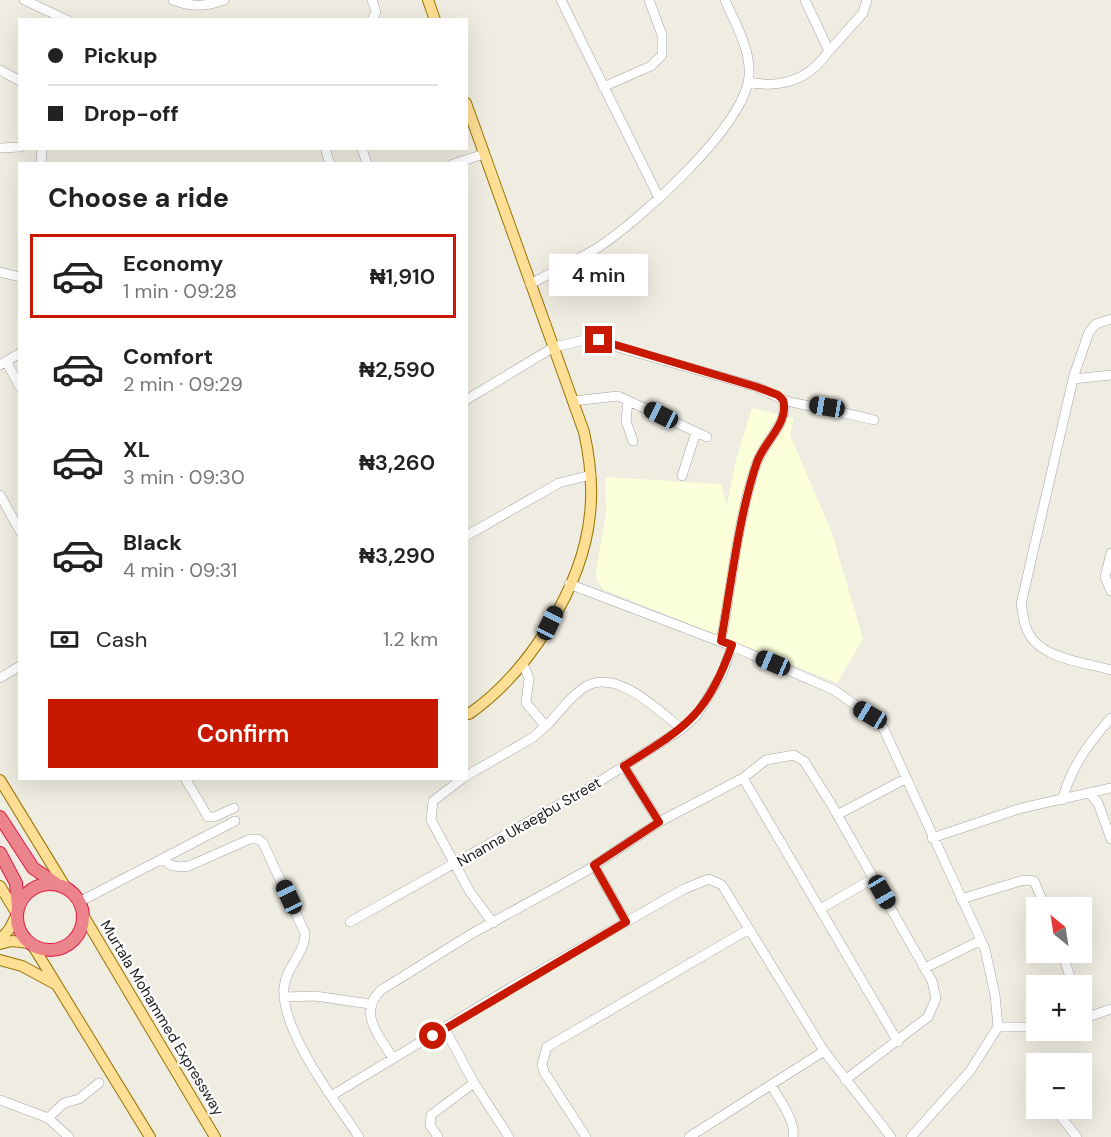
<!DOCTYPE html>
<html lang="en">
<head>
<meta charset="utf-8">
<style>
	body { margin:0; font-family:"DM Sans",sans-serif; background:#f6f6f6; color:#222; height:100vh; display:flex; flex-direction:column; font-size:22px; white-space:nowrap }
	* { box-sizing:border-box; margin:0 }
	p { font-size:20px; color:#767676 }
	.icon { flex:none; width:33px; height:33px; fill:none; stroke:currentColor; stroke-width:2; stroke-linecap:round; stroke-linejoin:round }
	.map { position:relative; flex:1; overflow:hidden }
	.side { position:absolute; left:18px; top:162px; width:450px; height:618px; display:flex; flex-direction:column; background:#fff; border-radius:0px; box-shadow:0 6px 24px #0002 }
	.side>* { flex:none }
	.banner { position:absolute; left:18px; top:18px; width:450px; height:132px; border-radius:0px; box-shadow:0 6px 24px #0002; display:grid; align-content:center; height:132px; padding:0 30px; background:#fff }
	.needle { width:39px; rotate:330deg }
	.fabs { position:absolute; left:1026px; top:897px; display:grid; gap:12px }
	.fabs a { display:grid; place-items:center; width:66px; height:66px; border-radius:0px; background:#fff; box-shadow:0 6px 24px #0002; font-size:30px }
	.end { position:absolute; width:27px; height:27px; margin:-14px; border:8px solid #c91800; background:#fff; box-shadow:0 0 0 3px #fff }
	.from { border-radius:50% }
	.bubble { position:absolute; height:42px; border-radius:0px; background:#fff; box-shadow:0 6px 24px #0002; font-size:20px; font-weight:600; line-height:42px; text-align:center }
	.car { position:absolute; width:18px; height:36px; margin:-18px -9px; border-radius:8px; box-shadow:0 0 4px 2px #0007; background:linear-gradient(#222 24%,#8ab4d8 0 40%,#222 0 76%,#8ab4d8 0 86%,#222 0) }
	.banner b { display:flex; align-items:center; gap:21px; height:57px; font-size:22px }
	.banner b+b { border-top:2px solid #e0e0e0 }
	.banner i { width:15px; height:15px; background:#222 }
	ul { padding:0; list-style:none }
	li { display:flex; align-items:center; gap:18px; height:84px; margin:0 12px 9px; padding:0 18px; border:3px solid transparent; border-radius:0px }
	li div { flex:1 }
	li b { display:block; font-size:22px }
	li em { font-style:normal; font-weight:600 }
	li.active { border-color:#c91800 }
	li>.icon { width:54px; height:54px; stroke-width:1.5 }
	h2 { padding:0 30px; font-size:27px; line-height:72px }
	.pay { display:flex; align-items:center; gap:15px; height:66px; padding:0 30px; font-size:22px }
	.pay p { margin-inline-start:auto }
	.action { display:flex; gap:12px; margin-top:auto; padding:12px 30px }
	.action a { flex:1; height:69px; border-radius:0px; background:#c91800; color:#fff; font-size:24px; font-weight:600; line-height:69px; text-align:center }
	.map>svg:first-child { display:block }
	.education { fill:#fbffda }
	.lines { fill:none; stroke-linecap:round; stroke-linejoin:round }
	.minor-casing { stroke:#a3a3a3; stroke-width:10 }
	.major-casing { stroke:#957500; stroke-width:12 }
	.highway-casing { stroke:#e21947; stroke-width:14 }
	.minor { stroke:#fff; stroke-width:9 }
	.major { stroke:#ffde96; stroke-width:10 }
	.highway { stroke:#eb848b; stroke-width:12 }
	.route { stroke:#c91800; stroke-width:8 }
	.labels { text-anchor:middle; stroke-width:4.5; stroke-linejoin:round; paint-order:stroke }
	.street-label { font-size:15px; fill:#1c1c1c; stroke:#fff }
</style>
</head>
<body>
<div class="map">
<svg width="1111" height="1137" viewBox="0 0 1111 1137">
	<rect width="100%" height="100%" fill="#efece1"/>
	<path class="education" d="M 752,408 L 794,418 L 790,435 L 832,533 L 863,639 L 837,683 L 603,589 L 597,581 L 596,571 L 606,512 L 605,477 L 721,484 L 727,506 L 736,460 Z"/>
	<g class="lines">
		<defs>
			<path id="minor" d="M 24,0 L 67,20
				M 173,0 C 191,7 205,7 224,0
				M 561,0 L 659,198
				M 372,20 L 376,12 L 372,0
				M 829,51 L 863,13 L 867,0
				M 0,70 L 20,81
				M 748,82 C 782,89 809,80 829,51 L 805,0
				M 603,87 L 651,66 L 662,55 L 662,35 L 649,0
				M 0,148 L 20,147
				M 325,148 L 330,164
				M 362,148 L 367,164
				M 41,164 L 42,148
				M 453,164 L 484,154
				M 0,272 L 20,277
				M 530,284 C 553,272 577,260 599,247 C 642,218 736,133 748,83 C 754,55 736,25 725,0
				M 1111,319 L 1096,324 L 1089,332 L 1074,375 L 1021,604 C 1023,612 1023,620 1026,627 C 1036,659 1084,662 1111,670
				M 6,361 L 20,387
				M 0,365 L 20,353
				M 1073,379 L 1111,375
				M 466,400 L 554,347 L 589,339 L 757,387 C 767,391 777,398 787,401 C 815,408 845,412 874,420
				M 573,401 L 618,396 L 707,437
				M 628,401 L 626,421 L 633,441
				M 682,476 L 696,432
				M 0,495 L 20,531
				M 466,536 L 559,483 L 591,475
				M 1111,553 L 1105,577 L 1111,591
				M 569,584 L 732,646 L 834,690 L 881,723 L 985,949 L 995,995 L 998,1027 L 970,1071 L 911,1137
				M 721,641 C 732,583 738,517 757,462 C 764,442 790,422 783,400
				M 523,664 L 529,678 L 526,703 L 544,724 L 548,724 C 560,712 570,696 585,687 C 616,667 659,711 682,729
				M 0,678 L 20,666
				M 624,766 L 659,822
				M 466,776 L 532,738 L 548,724
				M 185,778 L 208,817 L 214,817 L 234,808
				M 463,778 L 433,801 L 431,820 L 470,892 L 493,923
				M 743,778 L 898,1042
				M 1090,794 L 1098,803 L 1111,839
				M 1062,800 C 1072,766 1088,744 1111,718
				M 837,815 L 905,779
				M 932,838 L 1022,808 L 1111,788
				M 163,859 C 171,867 178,868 189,866 L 250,839 L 258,839 L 263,843 L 305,933 C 306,952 286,967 284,987 C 280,1030 335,1101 359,1137
				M 594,865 L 626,922
				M 961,899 L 1024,880 L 1034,881 L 1046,908
				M 79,902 L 235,821
				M 820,909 L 874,878
				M 350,922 L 594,785 L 682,729 L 697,715 L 722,674 L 732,646
				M 1062,952 L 1073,986
				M 925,968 L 981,940
				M 284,997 L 315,996 L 370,1004
				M 1082,1019 L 1111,1009
				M 998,1027 L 1036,1027
				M 393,1058 C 378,1035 358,1013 381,990 L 473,933 L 586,871 L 659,822 L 743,778 L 766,760 L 794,755 L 804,761 L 830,802 L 932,981 L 936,998 L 928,1017 L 845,1080
				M 474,1083 L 509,1137
				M 771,1085 C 779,1099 796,1121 793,1137
				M 331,1096 L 510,988 L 684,889 L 709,879 L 722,885 L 824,1051 L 891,1137
				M 0,1100 L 48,1118 L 69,1137
				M 1061,1117 L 1077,1137
				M 48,1118 L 64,1103 L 79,1099 L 99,1083
				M 438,1137 L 430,1125 L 431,1115 L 474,1083 L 445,1029
				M 586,1137 L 544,1072 L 542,1064 L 547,1047 L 749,929
				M 689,1137 L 824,1051"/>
			<path id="major" d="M 428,0 L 435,20
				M 466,103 L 584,432 C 590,459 593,487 590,514 C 583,587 528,673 469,714
				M 0,780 L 66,888
				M 0,886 L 17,914 L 10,928 L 0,940
				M 83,915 L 215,1137
				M 0,944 L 12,941 L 29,943
				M 33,946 L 150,1137
				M 0,960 L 22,966 L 57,985"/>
			<path id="highway" d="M 0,817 L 33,868 L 55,883
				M 0,853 L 16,883 L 18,908
				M17 917a33 33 0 1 1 66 0a33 33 0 1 1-66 0Z"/>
		</defs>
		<use href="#minor" class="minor-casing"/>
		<use href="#major" class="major-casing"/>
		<use href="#highway" class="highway-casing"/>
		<use href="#minor" class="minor"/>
		<use href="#major" class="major"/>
		<use href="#highway" class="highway"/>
	</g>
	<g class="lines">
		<path class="route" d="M 433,1036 L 626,922 L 594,865 L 659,822 L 624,766 C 684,728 707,717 732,645 L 721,641 C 731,586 739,514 757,462 C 764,442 790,422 783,400 L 778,395 L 757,387 L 599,340"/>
	</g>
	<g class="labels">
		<g class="street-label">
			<text transform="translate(529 822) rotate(-30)" y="5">Nnanna Ukaegbu Street</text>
			<text transform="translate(162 1018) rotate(59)" y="5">Murtala Mohammed Expressway</text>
		</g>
	</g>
</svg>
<div class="fabs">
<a><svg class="needle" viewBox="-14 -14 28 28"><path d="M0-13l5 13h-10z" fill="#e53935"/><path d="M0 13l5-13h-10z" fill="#767676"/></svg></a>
<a>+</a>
<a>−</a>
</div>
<i class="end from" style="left:433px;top:1036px"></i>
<i class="end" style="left:599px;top:340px"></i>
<div class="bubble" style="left:549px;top:254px;width:99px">4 min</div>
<i class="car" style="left:827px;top:407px;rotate:280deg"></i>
<i class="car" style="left:661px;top:415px;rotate:297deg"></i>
<i class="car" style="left:550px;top:623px;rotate:26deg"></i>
<i class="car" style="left:773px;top:663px;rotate:293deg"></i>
<i class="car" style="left:870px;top:715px;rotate:301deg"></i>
<i class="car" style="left:882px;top:892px;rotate:150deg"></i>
<i class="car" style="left:289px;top:897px;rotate:335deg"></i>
<div class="banner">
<b><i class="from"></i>Pickup</b>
<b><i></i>Drop-off</b>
</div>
<section class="side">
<h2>Choose a ride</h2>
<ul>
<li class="active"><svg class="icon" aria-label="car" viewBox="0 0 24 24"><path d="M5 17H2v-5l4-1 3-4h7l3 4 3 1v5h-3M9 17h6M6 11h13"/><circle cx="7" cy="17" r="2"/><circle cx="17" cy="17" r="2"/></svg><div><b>Economy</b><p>1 min · 09:28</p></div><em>₦1,910</em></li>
<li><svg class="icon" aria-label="car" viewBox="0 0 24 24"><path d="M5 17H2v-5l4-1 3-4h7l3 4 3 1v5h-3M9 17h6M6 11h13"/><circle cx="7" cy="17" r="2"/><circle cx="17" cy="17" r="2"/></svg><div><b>Comfort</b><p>2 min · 09:29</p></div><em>₦2,590</em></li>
<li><svg class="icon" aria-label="car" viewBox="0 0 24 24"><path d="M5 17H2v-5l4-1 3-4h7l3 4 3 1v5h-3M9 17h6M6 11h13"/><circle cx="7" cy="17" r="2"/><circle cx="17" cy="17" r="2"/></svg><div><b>XL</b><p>3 min · 09:30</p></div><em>₦3,260</em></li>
<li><svg class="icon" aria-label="car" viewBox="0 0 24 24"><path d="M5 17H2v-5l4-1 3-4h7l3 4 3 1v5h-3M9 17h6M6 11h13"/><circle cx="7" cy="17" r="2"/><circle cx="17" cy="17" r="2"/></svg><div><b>Black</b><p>4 min · 09:31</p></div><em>₦3,290</em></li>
</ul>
<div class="pay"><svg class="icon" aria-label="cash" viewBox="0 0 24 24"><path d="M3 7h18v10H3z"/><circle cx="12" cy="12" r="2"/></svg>Cash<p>1.2 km</p></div>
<div class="action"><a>Confirm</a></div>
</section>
</div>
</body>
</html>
